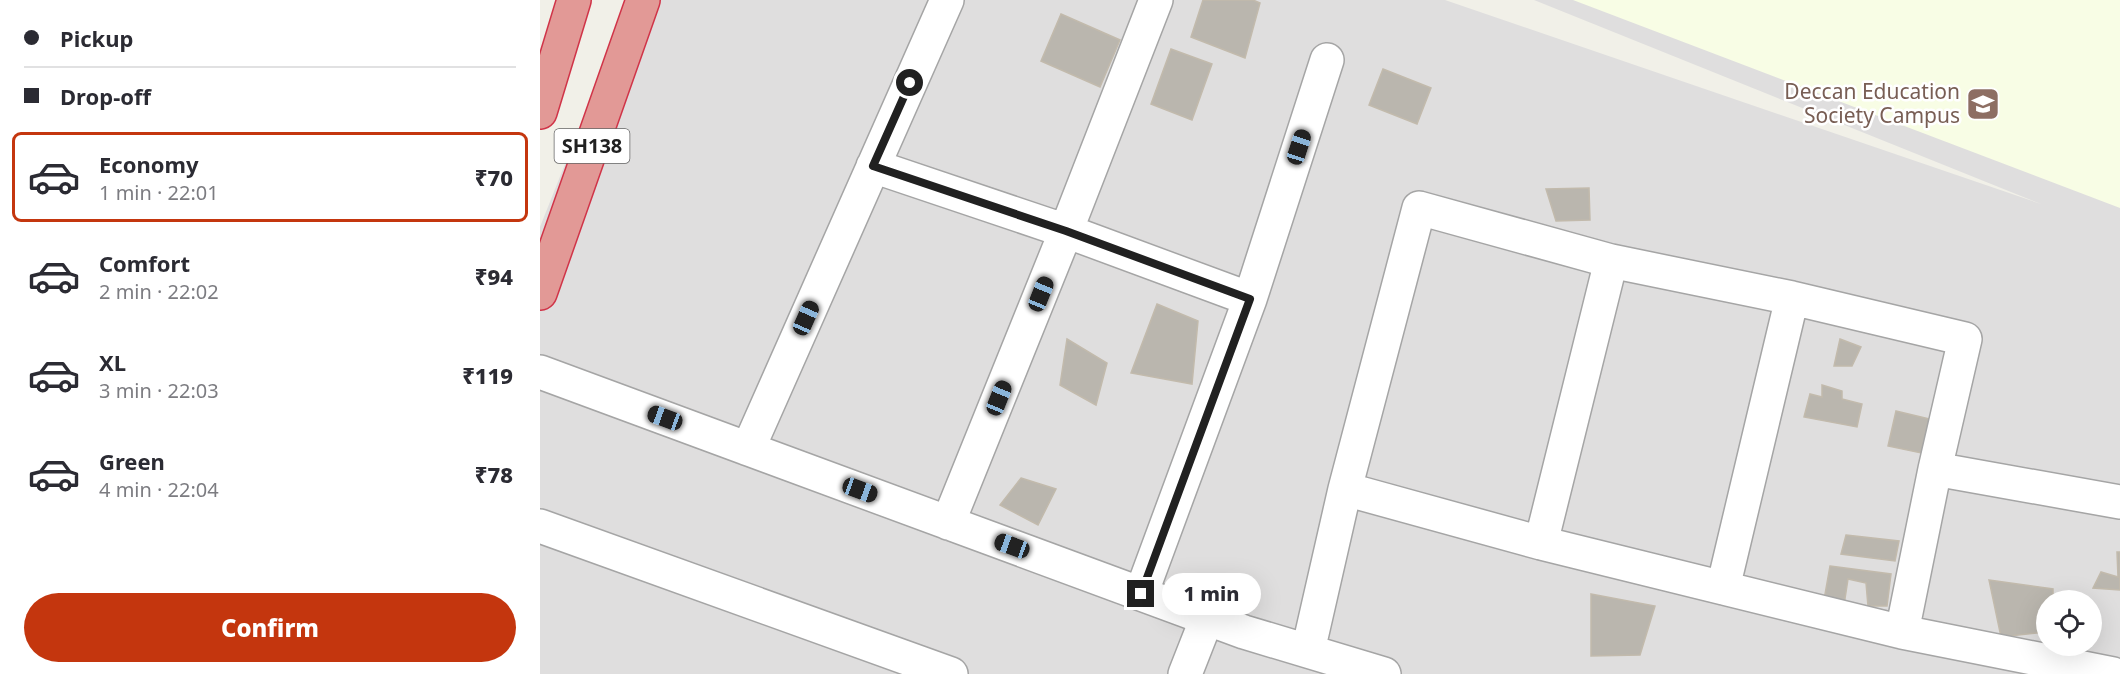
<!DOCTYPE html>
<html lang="en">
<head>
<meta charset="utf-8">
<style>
	body { margin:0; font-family:"Noto Sans",sans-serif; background:#f2f2f3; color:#2b2b33; height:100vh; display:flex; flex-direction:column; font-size:22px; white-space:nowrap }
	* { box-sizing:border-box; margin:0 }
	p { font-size:20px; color:#7c7c81 }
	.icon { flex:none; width:33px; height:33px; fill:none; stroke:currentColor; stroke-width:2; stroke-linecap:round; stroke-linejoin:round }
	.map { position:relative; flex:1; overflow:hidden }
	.side { display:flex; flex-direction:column; background:#fff; width:540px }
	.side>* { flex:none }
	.guide { display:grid; align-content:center; height:132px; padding:0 24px; background:#fff }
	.controls { position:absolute; left:1496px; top:590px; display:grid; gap:12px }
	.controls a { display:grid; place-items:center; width:66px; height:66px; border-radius:50%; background:#fff; box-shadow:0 6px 24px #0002; font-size:30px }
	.end { position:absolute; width:27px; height:27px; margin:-14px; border:8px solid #212121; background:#fff; box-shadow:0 0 0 3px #fff }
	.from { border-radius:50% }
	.bubble { position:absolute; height:42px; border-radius:21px; background:#fff; box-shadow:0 6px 24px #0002; font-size:20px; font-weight:800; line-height:42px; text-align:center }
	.car { position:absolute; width:18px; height:36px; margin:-18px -9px; border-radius:8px; box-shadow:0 0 4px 2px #0007; background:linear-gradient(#222 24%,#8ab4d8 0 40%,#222 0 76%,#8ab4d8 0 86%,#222 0) }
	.guide b { display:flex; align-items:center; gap:21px; height:57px; font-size:22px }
	.guide b+b { border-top:2px solid #e1e1e2 }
	.guide i { width:15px; height:15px; background:#2b2b33 }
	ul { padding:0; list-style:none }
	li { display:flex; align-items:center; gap:18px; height:90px; margin:0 12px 9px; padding:0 12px; border:3px solid transparent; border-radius:9px }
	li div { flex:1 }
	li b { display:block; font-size:22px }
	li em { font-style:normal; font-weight:800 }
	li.current { border-color:#c4360e }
	li>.icon { width:54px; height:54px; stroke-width:1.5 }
	.button { display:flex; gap:12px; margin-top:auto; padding:12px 24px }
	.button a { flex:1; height:69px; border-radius:36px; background:#c4360e; color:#fff; font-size:24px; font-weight:800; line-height:69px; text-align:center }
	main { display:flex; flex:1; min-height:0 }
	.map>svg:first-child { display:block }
	.residential { fill:#dfdede; fill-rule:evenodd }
	.education { fill:#f8fde5 }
	.building { fill:#bab6ae; stroke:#c2baac; stroke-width:1.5 }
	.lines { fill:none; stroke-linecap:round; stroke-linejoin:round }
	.minor-casing { stroke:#a5a5a5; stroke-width:36 }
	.highway-casing { stroke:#d03448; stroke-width:36 }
	.minor { stroke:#fff; stroke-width:33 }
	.highway { stroke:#e29996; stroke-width:33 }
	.route { stroke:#212121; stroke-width:8 }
	.labels { text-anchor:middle; stroke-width:5; stroke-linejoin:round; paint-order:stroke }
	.shield { fill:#fff; stroke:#646464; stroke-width:1.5 }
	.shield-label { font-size:20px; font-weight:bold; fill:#212121 }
	.education-label { font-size:21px; fill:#785e54; stroke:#fff; text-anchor:end }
</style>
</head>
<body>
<main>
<section class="side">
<div class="guide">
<b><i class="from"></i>Pickup</b>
<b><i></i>Drop-off</b>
</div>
<ul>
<li class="current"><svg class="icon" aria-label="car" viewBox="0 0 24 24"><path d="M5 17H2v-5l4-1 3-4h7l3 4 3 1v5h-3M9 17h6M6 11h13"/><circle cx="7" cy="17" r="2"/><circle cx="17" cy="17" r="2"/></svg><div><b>Economy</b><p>1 min · 22:01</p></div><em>₹70</em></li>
<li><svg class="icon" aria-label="car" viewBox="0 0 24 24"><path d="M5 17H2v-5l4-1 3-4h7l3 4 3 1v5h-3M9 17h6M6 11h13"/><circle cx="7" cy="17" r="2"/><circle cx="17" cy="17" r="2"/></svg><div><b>Comfort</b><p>2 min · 22:02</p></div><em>₹94</em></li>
<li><svg class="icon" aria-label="car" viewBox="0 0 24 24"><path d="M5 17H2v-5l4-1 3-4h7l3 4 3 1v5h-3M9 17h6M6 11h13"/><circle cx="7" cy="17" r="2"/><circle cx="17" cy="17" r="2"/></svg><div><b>XL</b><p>3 min · 22:03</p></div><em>₹119</em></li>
<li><svg class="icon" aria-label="car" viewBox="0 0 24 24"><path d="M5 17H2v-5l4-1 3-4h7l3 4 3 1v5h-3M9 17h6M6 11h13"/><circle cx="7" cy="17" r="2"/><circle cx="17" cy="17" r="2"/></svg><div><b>Green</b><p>4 min · 22:04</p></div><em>₹78</em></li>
</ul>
<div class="button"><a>Confirm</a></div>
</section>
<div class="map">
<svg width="1580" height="674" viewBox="0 0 1580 674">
	<rect width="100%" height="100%" fill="#f1f0e8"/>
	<path class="residential" d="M 90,0 L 905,0 L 1501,204 L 994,0 L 1580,0 L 1580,674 L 0,674 L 0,227 ZM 1506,600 L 1551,600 L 1551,645 L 1506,645 Z"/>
	<path class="education" d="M 1033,0 L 1580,0 L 1580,208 Z"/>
	<path class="building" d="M 663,0 L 713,0 L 720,3 L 705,58 L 651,37 Z
		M 521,14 L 580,40 L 560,87 L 501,61 Z
		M 631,49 L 672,64 L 652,120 L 611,104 Z
		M 843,69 L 891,88 L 877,124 L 829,105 Z
		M 1049,188 L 1050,220 L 1016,221 L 1006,189 Z
		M 617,304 L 658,321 L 652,384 L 591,373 Z
		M 527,339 L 567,363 L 556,405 L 520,385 Z
		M 1300,339 L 1321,347 L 1312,366 L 1294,366 Z
		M 1282,385 L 1302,391 L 1302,399 L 1322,404 L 1317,427 L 1264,417 L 1270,394 L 1282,397 Z
		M 1356,411 L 1398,421 L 1386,454 L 1348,446 Z
		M 481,478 L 516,489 L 498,525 L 460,505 Z
		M 1306,535 L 1359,541 L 1355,561 L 1301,554 Z
		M 1577,552 L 1580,552 L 1580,590 L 1553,588 L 1561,572 L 1578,577 Z
		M 1290,566 L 1351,574 L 1347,606 L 1328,606 L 1326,583 L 1308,579 L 1304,605 L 1284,600 Z
		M 1449,580 L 1513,589 L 1513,600 L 1506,600 L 1506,632 L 1461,637 Z
		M 1051,594 L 1115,606 L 1100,655 L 1051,656 Z"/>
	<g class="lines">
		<defs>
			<path id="minor" d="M 333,166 L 526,231 L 710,299
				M 0,372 L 704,632 L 844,674
				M 208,449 L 407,0
				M 1395,469 L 1580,502
				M 805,489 L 1001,543 L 1362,632
				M 408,523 L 526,231 L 616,0
				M 0,526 L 411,674
				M 1001,543 L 1071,261
				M 1183,588 L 1252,298
				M 601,594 L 710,299 L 787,60
				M 768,651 L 805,489 L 879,208 L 1071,261 L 1252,298 L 1425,339 L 1395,469 L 1362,632 L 1573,674
				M 645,674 L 667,618"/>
			<path id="highway" d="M 0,112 L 34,0
				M 0,293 L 103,0"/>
		</defs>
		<use href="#minor" class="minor-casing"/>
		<use href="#highway" class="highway-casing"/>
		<use href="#minor" class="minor"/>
		<use href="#highway" class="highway"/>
	</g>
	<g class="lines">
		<path class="route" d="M 370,83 L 333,166 L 526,231 L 710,299 L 601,594"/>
	</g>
	<defs>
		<symbol id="university-square" viewBox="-11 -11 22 22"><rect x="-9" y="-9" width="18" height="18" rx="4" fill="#8d6e63" stroke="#fff"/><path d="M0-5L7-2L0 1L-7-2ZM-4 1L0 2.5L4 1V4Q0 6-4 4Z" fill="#fff"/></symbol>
	</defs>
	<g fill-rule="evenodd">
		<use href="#university-square" x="1424" y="85" width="38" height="38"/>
	</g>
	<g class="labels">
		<rect class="shield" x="14.5" y="129" width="75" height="34" rx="4.5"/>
		<g class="shield-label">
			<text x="52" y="153">SH138</text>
		</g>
		<g class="education-label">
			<text x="1420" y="99">Deccan Education<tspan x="1420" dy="24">Society Campus</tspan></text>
		</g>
	</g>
</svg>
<div class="controls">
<a><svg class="icon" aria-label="locate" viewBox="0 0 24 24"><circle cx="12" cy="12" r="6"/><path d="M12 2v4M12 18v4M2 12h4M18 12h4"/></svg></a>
</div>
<i class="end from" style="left:370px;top:83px"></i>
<i class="end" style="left:601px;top:594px"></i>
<div class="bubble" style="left:622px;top:573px;width:99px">1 min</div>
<i class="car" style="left:759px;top:147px;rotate:18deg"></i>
<i class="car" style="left:501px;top:294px;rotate:22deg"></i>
<i class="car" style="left:266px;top:318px;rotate:24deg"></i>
<i class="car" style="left:459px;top:398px;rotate:22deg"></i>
<i class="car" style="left:125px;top:418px;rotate:290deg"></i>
<i class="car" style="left:320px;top:490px;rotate:110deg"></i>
<i class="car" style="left:472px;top:546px;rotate:290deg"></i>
</div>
</main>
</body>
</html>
